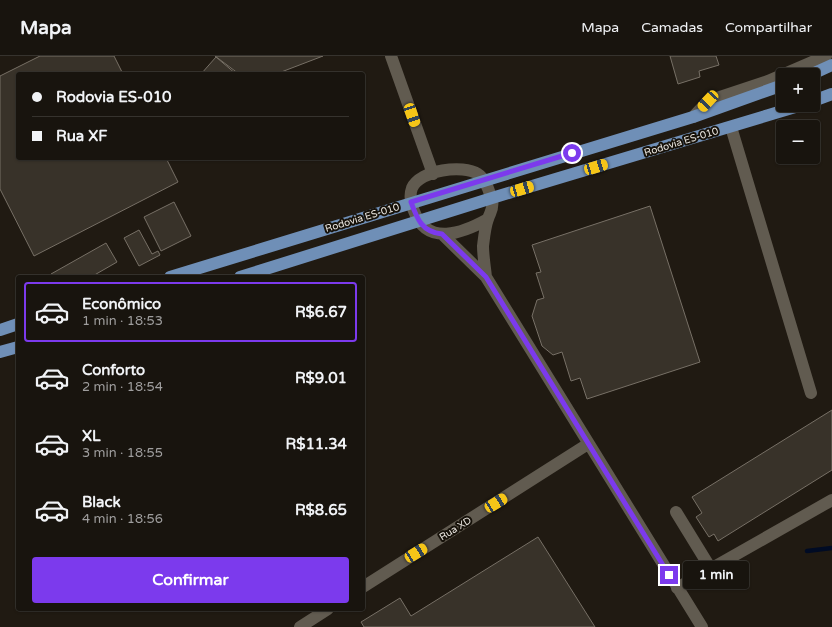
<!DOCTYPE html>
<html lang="pt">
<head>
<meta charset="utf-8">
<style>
	body { margin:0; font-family:"Varela Round",sans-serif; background:#25211c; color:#f1f3f6; height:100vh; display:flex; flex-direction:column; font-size:15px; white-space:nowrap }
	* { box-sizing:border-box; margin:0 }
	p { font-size:13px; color:#9f9e9e }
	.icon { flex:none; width:22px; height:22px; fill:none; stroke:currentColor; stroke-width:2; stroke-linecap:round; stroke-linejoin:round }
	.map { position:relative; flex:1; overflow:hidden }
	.drawer { position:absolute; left:16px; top:219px; width:349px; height:336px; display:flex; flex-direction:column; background:#18140e; border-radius:4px; box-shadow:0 1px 3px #0004,0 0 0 1px #36332e }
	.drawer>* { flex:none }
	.guide { position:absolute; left:16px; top:16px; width:349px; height:88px; border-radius:4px; box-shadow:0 1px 3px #0004,0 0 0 1px #36332e; display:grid; align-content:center; height:88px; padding:0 16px; background:#18140e }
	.controls { position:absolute; left:776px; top:12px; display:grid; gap:8px }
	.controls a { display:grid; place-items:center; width:44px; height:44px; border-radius:4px; background:#18140e; box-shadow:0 1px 3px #0004,0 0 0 1px #36332e; font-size:20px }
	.end { position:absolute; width:18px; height:18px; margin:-9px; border:5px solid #7c3aed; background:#fff; box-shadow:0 0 0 2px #fff }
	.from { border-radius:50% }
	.bubble { position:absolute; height:28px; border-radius:4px; background:#18140e; box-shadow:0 1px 3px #0004,0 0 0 1px #36332e; font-size:13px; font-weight:700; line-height:28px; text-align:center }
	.car { position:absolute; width:12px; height:24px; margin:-12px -6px; border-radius:5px; box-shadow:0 0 3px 1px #0007; background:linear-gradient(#f5c518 24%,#345 0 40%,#f5c518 0 76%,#345 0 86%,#f5c518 0) }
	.guide b { display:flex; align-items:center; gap:14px; height:38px; font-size:15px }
	.guide b+b { border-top:1px solid #36332e }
	.guide i { width:10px; height:10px; background:#f1f3f6 }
	ul { padding:7px 0 0; list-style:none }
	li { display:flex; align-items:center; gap:12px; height:60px; margin:0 8px 6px; padding:0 8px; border:2px solid transparent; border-radius:4px }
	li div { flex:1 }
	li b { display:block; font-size:15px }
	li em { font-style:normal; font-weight:700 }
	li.active { border-color:#7c3aed }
	li>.icon { width:36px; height:36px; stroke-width:1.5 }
	.cta { display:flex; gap:8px; margin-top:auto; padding:8px 16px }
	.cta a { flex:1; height:46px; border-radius:4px; background:#7c3aed; color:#fff; font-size:16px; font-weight:700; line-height:46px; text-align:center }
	header { display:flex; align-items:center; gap:24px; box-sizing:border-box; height:56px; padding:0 20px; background:#18140e; border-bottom:1px solid #36332e }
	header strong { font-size:19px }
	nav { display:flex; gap:22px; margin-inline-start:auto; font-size:14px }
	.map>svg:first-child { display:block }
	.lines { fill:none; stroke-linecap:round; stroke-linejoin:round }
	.stream { stroke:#000b24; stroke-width:4.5 }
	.building { fill:#383229; stroke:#777066 }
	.minor { stroke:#615b50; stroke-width:12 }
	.major { stroke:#6f8fb7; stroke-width:12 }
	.route { stroke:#7c3aed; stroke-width:5 }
	.labels { text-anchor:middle; stroke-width:4; stroke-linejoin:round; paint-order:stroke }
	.street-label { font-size:10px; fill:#ece8e2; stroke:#161109 }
</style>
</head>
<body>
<header>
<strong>Mapa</strong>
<nav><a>Mapa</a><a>Camadas</a><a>Compartilhar</a></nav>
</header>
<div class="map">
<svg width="832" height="571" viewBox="0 0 832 571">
	<rect width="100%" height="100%" fill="#201a12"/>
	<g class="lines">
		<path class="stream" d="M 807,495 L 832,492"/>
	</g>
	<path class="building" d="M 40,0 L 114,0 L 123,18 L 18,18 L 18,102 L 166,102 L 178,126 L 34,200 L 0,133 L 0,20 Z
		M 215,0 L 323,0 L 276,18 L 239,18 Z
		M 670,0 L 716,0 L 719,9 L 699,15 L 700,21 L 678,28 Z
		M 216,1 L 236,18 L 201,18 Z
		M 174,146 L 191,180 L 161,195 L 144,161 Z
		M 650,150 L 700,306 L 587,343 L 580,322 L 571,325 L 562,296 L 553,299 L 542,290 L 532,260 L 537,244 L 544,242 L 536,217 L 541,216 L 532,189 Z
		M 139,174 L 152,198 L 158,195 L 160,199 L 139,210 L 124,182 Z
		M 106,187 L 117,206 L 91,221 L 53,221 L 51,218 Z
		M 832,354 L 832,414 L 718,485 L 714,478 L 709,481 L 696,461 L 702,457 L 692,441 Z
		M 538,481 L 595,571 L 364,571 L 361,566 L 400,542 L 411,560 Z"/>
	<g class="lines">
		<path class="minor" d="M 391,0 L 433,118
			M 693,61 L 708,45 L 768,25 L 826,0
			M 731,71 L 811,337
			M 442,178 L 486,221 L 702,571
			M 486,221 C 485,211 483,200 483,190 C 484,182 485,171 488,163 C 490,156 494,153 492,144 C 489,135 486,123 478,118 C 463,108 420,114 412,132 C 409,140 411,148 414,155 C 427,191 463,177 488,163
			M 676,456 L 711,513
			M 363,531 L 588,388
			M 677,532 L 832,444
			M 300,571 L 328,553"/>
		<path class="major" d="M 810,19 L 832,9
			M 813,45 L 832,38
			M 170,221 L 693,61 L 783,29
			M 240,221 L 492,142 L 802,49
			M 0,274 L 18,268
			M 0,296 L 18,291"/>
	</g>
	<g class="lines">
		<path class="route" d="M 572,97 L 411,146 C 417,163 422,176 442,178 L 486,221 L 669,519"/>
	</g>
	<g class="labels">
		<g class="street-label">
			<text transform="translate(681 85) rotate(-17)" y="4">Rodovia ES-010</text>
			<text transform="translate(362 161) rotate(-17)" y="4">Rodovia ES-010</text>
			<text transform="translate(455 472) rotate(-32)" y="4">Rua XD</text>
		</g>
	</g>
</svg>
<div class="controls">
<a>+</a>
<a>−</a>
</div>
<i class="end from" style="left:572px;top:97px"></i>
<i class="end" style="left:669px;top:519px"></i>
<div class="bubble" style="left:683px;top:505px;width:66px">1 min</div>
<i class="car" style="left:708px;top:45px;rotate:223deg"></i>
<i class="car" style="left:412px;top:59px;rotate:161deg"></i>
<i class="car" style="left:596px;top:111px;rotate:73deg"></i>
<i class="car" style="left:522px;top:133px;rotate:74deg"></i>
<i class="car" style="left:496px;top:447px;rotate:58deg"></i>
<i class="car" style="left:416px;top:497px;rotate:58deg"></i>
<div class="guide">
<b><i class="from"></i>Rodovia ES-010</b>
<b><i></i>Rua XF</b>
</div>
<section class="drawer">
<ul>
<li class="active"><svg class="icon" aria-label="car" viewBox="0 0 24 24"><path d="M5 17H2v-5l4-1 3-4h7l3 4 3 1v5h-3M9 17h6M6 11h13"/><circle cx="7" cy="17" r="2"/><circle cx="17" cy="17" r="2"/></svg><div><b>Econômico</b><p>1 min · 18:53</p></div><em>R$6.67</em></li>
<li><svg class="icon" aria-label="car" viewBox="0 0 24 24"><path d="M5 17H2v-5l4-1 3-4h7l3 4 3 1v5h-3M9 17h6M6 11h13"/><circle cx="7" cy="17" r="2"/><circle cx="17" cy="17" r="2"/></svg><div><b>Conforto</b><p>2 min · 18:54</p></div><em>R$9.01</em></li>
<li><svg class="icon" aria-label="car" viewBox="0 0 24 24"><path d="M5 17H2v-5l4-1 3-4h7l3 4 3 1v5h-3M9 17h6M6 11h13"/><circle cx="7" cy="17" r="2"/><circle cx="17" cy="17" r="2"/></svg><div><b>XL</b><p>3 min · 18:55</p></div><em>R$11.34</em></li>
<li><svg class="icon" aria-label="car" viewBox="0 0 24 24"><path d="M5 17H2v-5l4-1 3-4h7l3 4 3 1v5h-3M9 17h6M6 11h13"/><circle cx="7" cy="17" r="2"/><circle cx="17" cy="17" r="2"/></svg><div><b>Black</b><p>4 min · 18:56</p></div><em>R$8.65</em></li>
</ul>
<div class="cta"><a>Confirmar</a></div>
</section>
</div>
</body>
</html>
